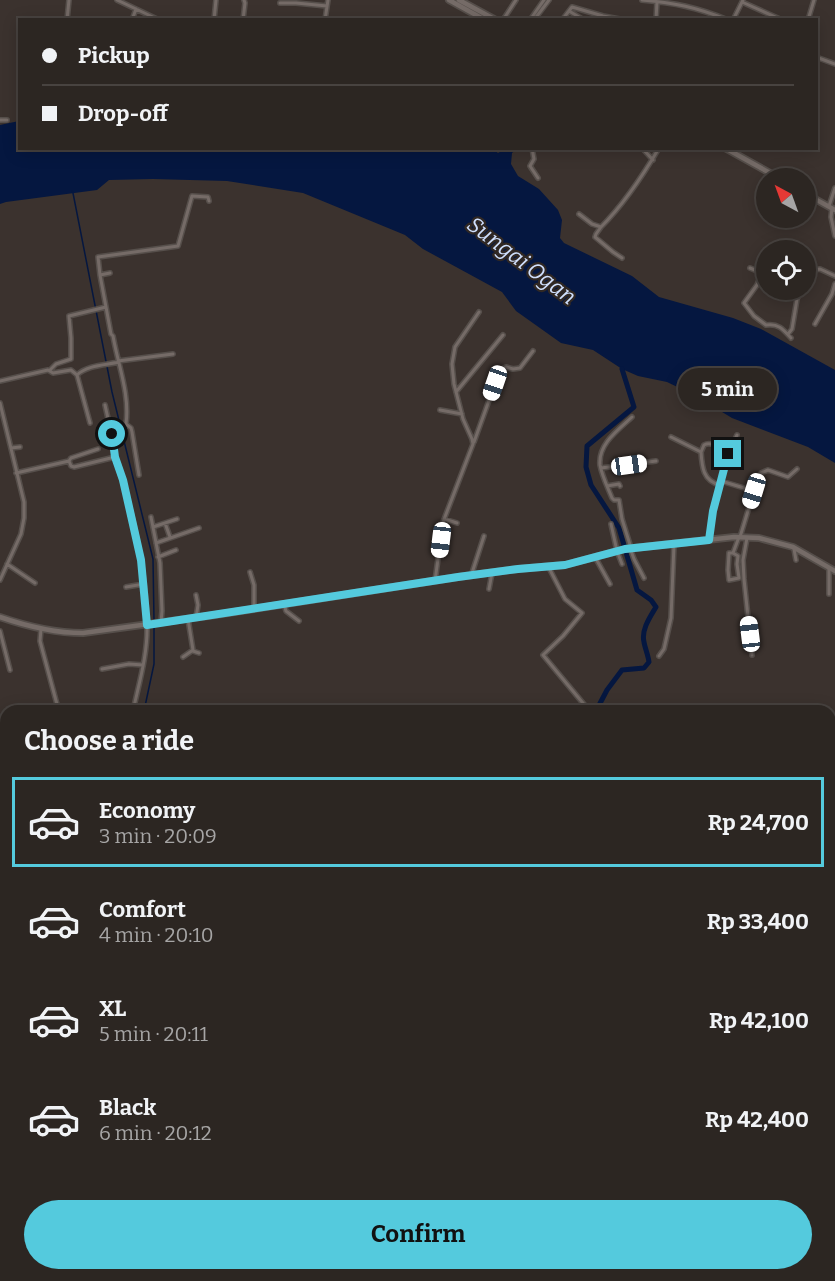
<!DOCTYPE html>
<html lang="en">
<head>
<meta charset="utf-8">
<style>
	body { margin:0; font-family:Bitter,serif; background:#38322f; color:#f1f3f6; height:100vh; display:flex; flex-direction:column; font-size:22px; white-space:nowrap }
	* { box-sizing:border-box; margin:0 }
	p { font-size:20px; color:#a6a5a5 }
	.icon { flex:none; width:33px; height:33px; fill:none; stroke:currentColor; stroke-width:2; stroke-linecap:round; stroke-linejoin:round }
	.map { position:relative; flex:1; overflow:hidden }
	.details { position:absolute; left:0px; top:705px; width:836px; height:576px; display:flex; flex-direction:column; background:#2c2622; border-radius:18px 18px 0 0; box-shadow:0 3px 15px #0003,0 0 0 2px #484340 }
	.details>* { flex:none }
	.hud { position:absolute; left:18px; top:18px; width:800px; height:132px; border-radius:0px; box-shadow:0 3px 15px #0003,0 0 0 2px #484340; display:grid; align-content:center; height:132px; padding:0 24px; background:#2c2622 }
	.needle { width:39px; rotate:319deg }
	.controls { position:absolute; left:756px; top:168px; display:grid; gap:12px }
	.controls a { display:grid; place-items:center; width:60px; height:60px; border-radius:50%; background:#2c2622; box-shadow:0 3px 15px #0003,0 0 0 2px #484340; font-size:30px }
	.end { position:absolute; width:27px; height:27px; margin:-14px; border:8px solid #54cadd; background:#111; box-shadow:0 0 0 3px #111 }
	.from { border-radius:50% }
	.bubble { position:absolute; height:42px; border-radius:21px; background:#2c2622; box-shadow:0 3px 15px #0003,0 0 0 2px #484340; font-size:20px; font-weight:700; line-height:42px; text-align:center }
	.car { position:absolute; width:18px; height:36px; margin:-18px -9px; border-radius:8px; box-shadow:0 0 4px 2px #0007; background:linear-gradient(#fff 24%,#345 0 40%,#fff 0 76%,#345 0 86%,#fff 0) }
	.hud b { display:flex; align-items:center; gap:21px; height:57px; font-size:22px }
	.hud b+b { border-top:2px solid #484340 }
	.hud i { width:15px; height:15px; background:#f1f3f6 }
	ul { padding:0; list-style:none }
	li { display:flex; align-items:center; gap:18px; height:90px; margin:0 12px 9px; padding:0 12px; border:3px solid transparent; border-radius:0px }
	li div { flex:1 }
	li b { display:block; font-size:22px }
	li em { font-style:normal; font-weight:700 }
	li.active { border-color:#54cadd }
	li>.icon { width:54px; height:54px; stroke-width:1.5 }
	h2 { padding:0 24px; font-size:27px; line-height:72px }
	.cta { display:flex; gap:12px; margin-top:auto; padding:12px 24px }
	.cta a { flex:1; height:69px; border-radius:36px; background:#54cadd; color:#111; font-size:24px; font-weight:700; line-height:69px; text-align:center }
	.map>svg:first-child { display:block }
	.water { fill:#051740 }
	.lines { fill:none; stroke-linecap:round; stroke-linejoin:round }
	.stream { stroke:#051740; stroke-width:1.5 }
	.river { stroke:#051740; stroke-width:5 }
	.street-casing { stroke:#564f4b; stroke-width:6 }
	.secondary-casing { stroke:#564f4b; stroke-width:8 }
	.street { stroke:#756b67; stroke-width:3 }
	.secondary { stroke:#756b67; stroke-width:4.5 }
	.route { stroke:#54cadd; stroke-width:8 }
	.labels { text-anchor:middle; stroke-width:4.5; stroke-linejoin:round; paint-order:stroke }
	.water-label { font-size:22px; font-style:italic; fill:#cfdffd; stroke:#302824 }
</style>
</head>
<body>
<div class="map">
<svg width="835" height="1281" viewBox="0 0 835 1281">
	<rect width="100%" height="100%" fill="#3b322e"/>
	<path class="water" d="M 19,121 L 20,148 L 492,148 L 498,153 L 505,149 L 517,149 L 512,153 L 511,164 L 518,176 L 539,189 L 558,210 L 562,220 L 560,238 L 564,243 L 632,276 L 659,297 L 733,318 L 761,329 L 835,370 L 835,463 L 808,447 L 732,418 L 694,395 L 667,382 L 638,376 L 622,369 L 593,350 L 561,343 L 516,311 L 502,292 L 423,249 L 405,235 L 303,193 L 227,181 L 153,179 L 109,180 L 97,190 L 6,202 L 0,204 L 0,125 Z"/>
	<g class="lines">
		<path class="stream" d="M 72,191 L 73,193 L 112,392 L 153,559 L 154,621
			M 144,711 L 154,664 L 154,626
			M 0,1087 L 6,1071"/>
		<path class="river" d="M 596,711 L 607,690 L 622,670 L 644,668 L 649,662 C 648,655 645,648 644,642 C 641,630 650,617 656,607 L 651,600 L 637,590 L 619,528 L 591,485 L 586,467 L 587,446 L 634,407 L 622,369"/>
		<defs>
			<path id="street" d="M 117,0 L 159,20
				M 642,0 C 675,3 696,7 728,20
				M 742,2 L 782,20
				M 280,3 L 296,3 L 327,6
				M 569,11 L 584,20
				M 67,20 L 69,0
				M 132,20 L 136,9
				M 214,20 L 216,0
				M 243,20 L 245,3 L 244,0
				M 325,20 L 328,0
				M 503,20 L 516,0
				M 530,20 L 544,0
				M 534,20 L 549,0
				M 562,20 L 572,7 L 603,16 L 625,20
				M 656,20 L 657,2
				M 733,20 L 743,0
				M 808,20 L 814,0
				M 816,57 L 835,64
				M 0,120 L 7,120
				M 532,148 L 534,159 L 530,166 L 538,178
				M 642,148 L 653,160
				M 829,206 L 835,188
				M 832,208 L 831,217 L 835,236
				M 579,214 L 592,224 L 601,227 C 624,204 642,177 659,148
				M 601,227 L 596,234 L 595,237 L 613,252 L 622,258
				M 750,268 L 762,273
				M 806,271 L 820,269 L 835,276
				M 766,273 L 762,273 L 757,285 L 744,303 L 754,316 L 766,325 C 778,323 783,329 791,338
				M 100,275 L 110,273
				M 106,307 L 111,334 L 113,336 C 118,365 130,394 126,424 L 131,428 L 132,432 L 139,475
				M 815,324 L 832,294 L 835,284
				M 788,334 L 792,329 L 797,299 L 801,290
				M 118,361 L 173,354
				M 50,370 L 56,364 L 71,359 L 71,338 L 69,316 L 106,307 L 100,275 L 98,257 L 178,246 L 192,196 L 208,197 L 209,201
				M 77,375 C 87,365 106,365 119,362
				M 0,381 L 48,370 L 53,373 L 71,370 L 77,375 L 90,423
				M 456,392 L 503,335
				M 0,403 L 24,502 L 24,518 L 21,534 L 0,580
				M 440,410 L 462,414
				M 671,437 L 701,452 L 704,445 C 711,441 723,448 728,454 L 713,511 L 709,540
				M 474,442 L 500,370 L 506,367 L 513,369 L 520,368 L 533,351
				M 11,448 L 20,447
				M 701,452 C 702,467 703,481 720,485
				M 728,454 L 737,435
				M 115,457 C 132,509 146,570 147,624 C 148,654 139,683 133,711
				M 69,461 L 71,458 L 98,449
				M 601,468 L 656,461
				M 16,473 L 69,461 L 71,466 L 74,467 L 115,457 L 111,432 L 105,405
				M 721,481 L 754,491
				M 607,486 L 619,484 L 620,486
				M 151,517 L 160,563 L 162,611 L 161,622
				M 444,519 L 457,523
				M 165,523 L 170,537
				M 611,524 L 617,551 L 622,564
				M 153,527 L 177,519
				M 740,537 L 754,491 L 761,473 L 768,470 L 788,477 L 797,469
				M 747,538 L 743,560 L 744,579 L 752,655
				M 156,543 L 199,528
				M 630,548 L 634,559 L 644,578
				M 631,548 L 622,519 L 619,500 L 614,500 L 612,498 C 608,488 602,476 600,465 C 598,444 618,430 632,417
				M 794,549 L 796,560
				M 733,553 L 738,556 L 737,564 L 739,578 L 729,580 L 728,570 L 729,553 L 733,553 L 739,537
				M 158,557 L 176,550
				M 595,557 L 610,584
				M 7,564 L 35,583
				M 548,566 L 565,599 L 582,613 L 563,636 L 543,655 L 587,708 L 585,711
				M 829,568 L 829,594
				M 250,572 L 254,585 L 254,608
				M 471,576 L 484,536
				M 435,581 L 443,522 L 473,444 L 472,439 L 463,419 L 454,384 L 452,364 L 455,347 L 479,312
				M 126,587 L 144,584
				M 489,589 L 492,573
				M 284,604 L 286,611 L 299,621
				M 196,618 L 198,605 L 196,595
				M 41,629 L 40,641 L 58,708
				M 0,631 L 10,670
				M 193,651 L 199,653
				M 659,656 L 664,649 L 671,618 L 674,544
				M 183,657 L 193,650 L 188,619
				M 102,669 L 129,664 L 143,665
				M 0,866 L 6,867
				M 0,887 L 6,888
				M 0,940 L 6,929
				M 0,959 L 6,965
				M 0,1035 L 3,1045
				M 0,1055 L 6,1039"/>
			<path id="secondary" d="M 449,0 L 485,20
				M 459,0 L 496,20
				M 725,148 L 779,178
				M 806,194 L 835,210
				M 0,617 C 26,626 55,633 83,633 L 215,615 L 458,577 L 517,569 L 565,565 L 625,549 L 734,537 L 759,538 L 793,547 L 835,571"/>
		</defs>
		<use href="#street" class="street-casing"/>
		<use href="#secondary" class="secondary-casing"/>
		<use href="#street" class="street"/>
		<use href="#secondary" class="secondary"/>
	</g>
	<g class="lines">
		<path class="route" d="M 112,434 L 115,457 L 123,480 L 141,560 L 147,625 L 458,577 L 518,569 L 565,565 L 625,549 L 709,540 L 713,511 L 728,454"/>
	</g>
	<g class="labels">
		<g class="water-label">
			<text transform="translate(522 260) rotate(37)" y="8">Sungai Ogan</text>
		</g>
	</g>
</svg>
<div class="controls">
<a><svg class="needle" viewBox="-14 -14 28 28"><path d="M0-13l5 13h-10z" fill="#e53935"/><path d="M0 13l5-13h-10z" fill="#a6a5a5"/></svg></a>
<a><svg class="icon" aria-label="locate" viewBox="0 0 24 24"><circle cx="12" cy="12" r="6"/><path d="M12 2v4M12 18v4M2 12h4M18 12h4"/></svg></a>
</div>
<i class="end from" style="left:112px;top:434px"></i>
<i class="end" style="left:728px;top:454px"></i>
<div class="bubble" style="left:678px;top:368px;width:99px">5 min</div>
<i class="car" style="left:495px;top:383px;rotate:199deg"></i>
<i class="car" style="left:629px;top:465px;rotate:82deg"></i>
<i class="car" style="left:754px;top:491px;rotate:197deg"></i>
<i class="car" style="left:441px;top:540px;rotate:187deg"></i>
<i class="car" style="left:750px;top:634px;rotate:353deg"></i>
<div class="hud">
<b><i class="from"></i>Pickup</b>
<b><i></i>Drop-off</b>
</div>
<section class="details">
<h2>Choose a ride</h2>
<ul>
<li class="active"><svg class="icon" aria-label="car" viewBox="0 0 24 24"><path d="M5 17H2v-5l4-1 3-4h7l3 4 3 1v5h-3M9 17h6M6 11h13"/><circle cx="7" cy="17" r="2"/><circle cx="17" cy="17" r="2"/></svg><div><b>Economy</b><p>3 min · 20:09</p></div><em>Rp 24,700</em></li>
<li><svg class="icon" aria-label="car" viewBox="0 0 24 24"><path d="M5 17H2v-5l4-1 3-4h7l3 4 3 1v5h-3M9 17h6M6 11h13"/><circle cx="7" cy="17" r="2"/><circle cx="17" cy="17" r="2"/></svg><div><b>Comfort</b><p>4 min · 20:10</p></div><em>Rp 33,400</em></li>
<li><svg class="icon" aria-label="car" viewBox="0 0 24 24"><path d="M5 17H2v-5l4-1 3-4h7l3 4 3 1v5h-3M9 17h6M6 11h13"/><circle cx="7" cy="17" r="2"/><circle cx="17" cy="17" r="2"/></svg><div><b>XL</b><p>5 min · 20:11</p></div><em>Rp 42,100</em></li>
<li><svg class="icon" aria-label="car" viewBox="0 0 24 24"><path d="M5 17H2v-5l4-1 3-4h7l3 4 3 1v5h-3M9 17h6M6 11h13"/><circle cx="7" cy="17" r="2"/><circle cx="17" cy="17" r="2"/></svg><div><b>Black</b><p>6 min · 20:12</p></div><em>Rp 42,400</em></li>
</ul>
<div class="cta"><a>Confirm</a></div>
</section>
</div>
</body>
</html>
